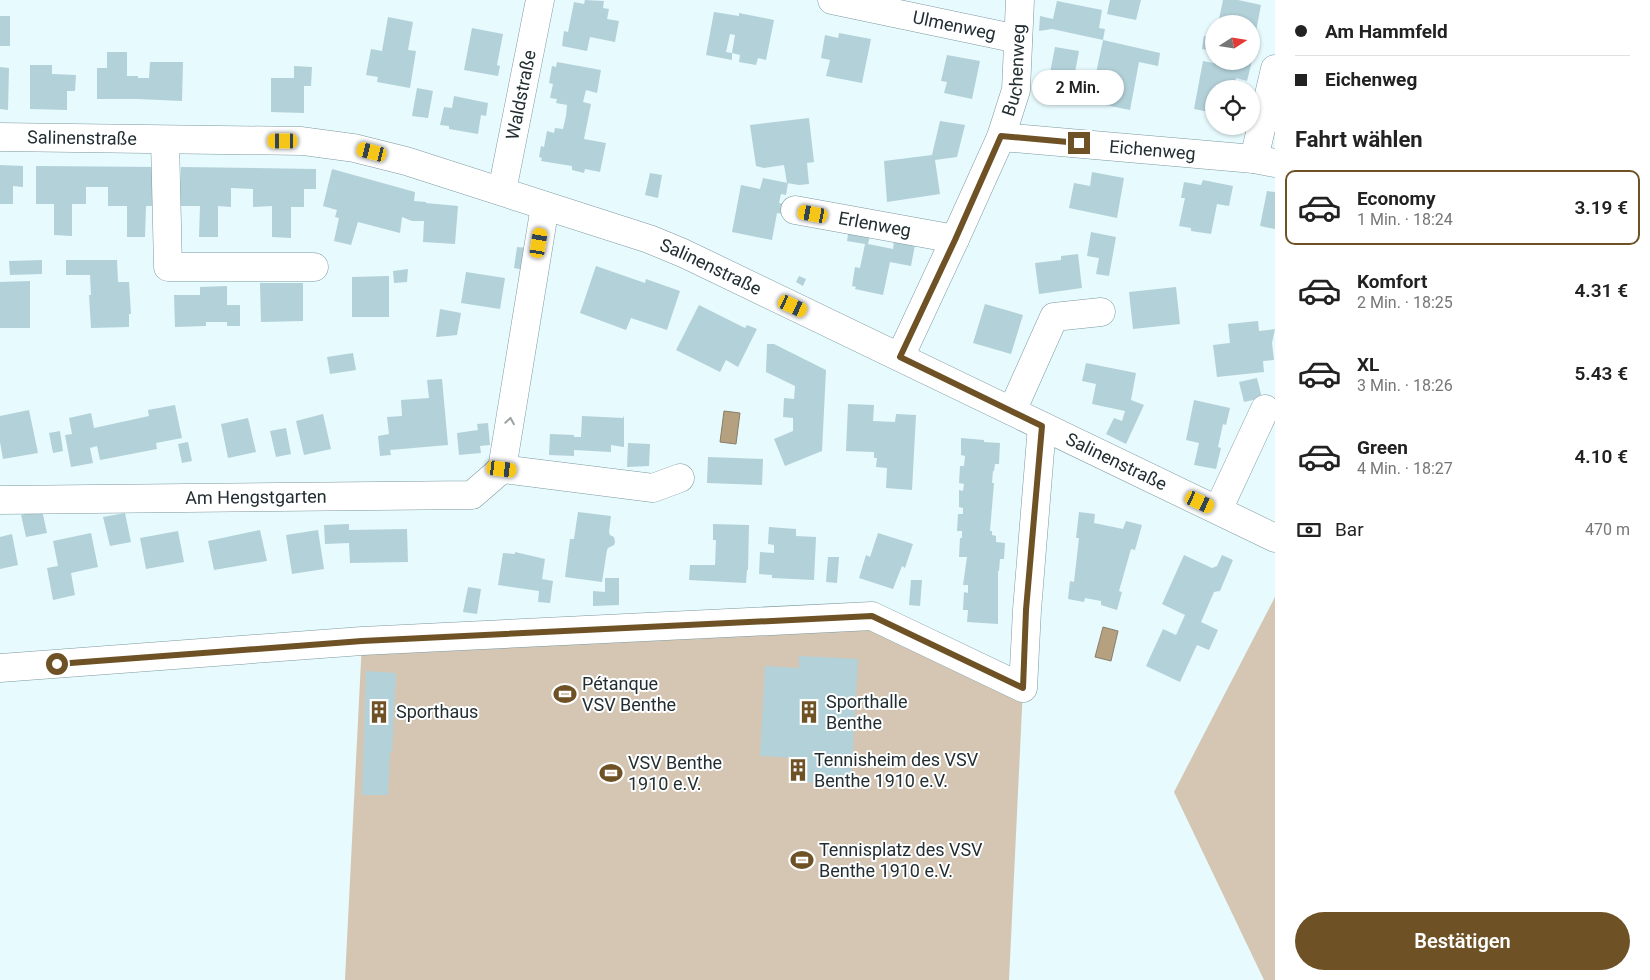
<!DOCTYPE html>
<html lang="de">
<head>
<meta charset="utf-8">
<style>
	body { margin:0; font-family:Roboto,sans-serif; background:#f6f6f6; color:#222; height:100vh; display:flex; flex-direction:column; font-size:19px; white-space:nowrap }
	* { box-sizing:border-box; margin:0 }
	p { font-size:16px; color:#767676 }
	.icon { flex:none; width:28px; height:28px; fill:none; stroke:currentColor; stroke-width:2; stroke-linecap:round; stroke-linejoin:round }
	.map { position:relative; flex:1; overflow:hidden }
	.panel { display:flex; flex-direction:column; background:#fff; width:375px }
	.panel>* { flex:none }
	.banner { display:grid; align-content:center; height:110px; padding:0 20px; background:#fff }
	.needle { width:32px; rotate:78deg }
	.tools { position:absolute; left:1205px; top:15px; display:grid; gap:10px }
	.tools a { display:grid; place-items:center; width:55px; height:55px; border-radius:50%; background:#fff; box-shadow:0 1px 4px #0004; font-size:25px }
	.end { position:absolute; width:22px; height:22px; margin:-11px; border:6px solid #6e5225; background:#fff; box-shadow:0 0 0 2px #fff }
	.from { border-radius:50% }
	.bubble { position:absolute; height:35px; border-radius:18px; background:#fff; box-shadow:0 1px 4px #0004; font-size:16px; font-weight:600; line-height:35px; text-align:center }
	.car { position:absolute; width:15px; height:30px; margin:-15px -8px; border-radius:6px; box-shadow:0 0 4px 1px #0007; background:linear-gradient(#f5c518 24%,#345 0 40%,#f5c518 0 76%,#345 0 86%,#f5c518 0) }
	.banner b { display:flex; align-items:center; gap:18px; height:48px; font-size:19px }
	.banner b+b { border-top:1px solid #e0e0e0 }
	.banner i { width:12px; height:12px; background:#222 }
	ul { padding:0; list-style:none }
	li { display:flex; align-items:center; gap:15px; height:75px; margin:0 10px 8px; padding:0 10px; border:2px solid transparent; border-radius:10px }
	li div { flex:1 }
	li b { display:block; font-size:19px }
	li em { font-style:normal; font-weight:600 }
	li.on { border-color:#6e5225 }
	li>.icon { width:45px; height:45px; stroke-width:1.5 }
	h2 { padding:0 20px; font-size:22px; line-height:60px }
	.pay { display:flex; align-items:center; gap:12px; height:55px; padding:0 20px; font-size:19px }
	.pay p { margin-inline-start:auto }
	.action { display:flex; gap:10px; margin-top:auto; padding:10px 20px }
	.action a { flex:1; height:58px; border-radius:30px; background:#6e5225; color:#fff; font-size:20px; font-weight:600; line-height:58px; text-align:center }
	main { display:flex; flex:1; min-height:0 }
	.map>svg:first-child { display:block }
	.green { fill:#d4c6b3 }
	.water { fill:#b5a080; stroke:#897e68 }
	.building { fill:#b3d1d9; fill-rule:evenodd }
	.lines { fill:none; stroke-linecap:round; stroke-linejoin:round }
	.minor-casing { stroke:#7c99a0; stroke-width:29 }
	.minor { stroke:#fff; stroke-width:28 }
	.oneway { stroke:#9ca1a2 }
	.route { stroke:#6e5225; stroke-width:6 }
	.labels { text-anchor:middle; stroke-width:4; stroke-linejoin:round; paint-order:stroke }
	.street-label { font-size:18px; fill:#222e31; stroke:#fff }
	.poi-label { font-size:18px; fill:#222e31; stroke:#fff; text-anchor:start }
</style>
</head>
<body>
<main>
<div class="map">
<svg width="1275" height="980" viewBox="0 0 1275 980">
	<rect width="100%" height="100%" fill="#e7fafe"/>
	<path class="green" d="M 1275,597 L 1275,980 L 1264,980 L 1174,792 Z
		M 872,616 L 1023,688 L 1009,980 L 345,980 L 362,641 Z"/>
	<path class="water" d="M 724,411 L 740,413 L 736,444 L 720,442 Z
		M 1103,627 L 1118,631 L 1111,661 L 1095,657 Z"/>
	<path class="building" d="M 585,0 L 604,1 L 603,8 L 609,9 L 607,19 L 619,21 L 615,42 L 590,37 L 587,51 L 562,46 L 564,31 L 568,32 L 574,2 L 584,4 Z
		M 1110,0 L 1141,0 L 1136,20 L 1107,14 Z
		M 1223,0 L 1238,0 L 1261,5 L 1253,47 L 1251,47 L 1251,24 L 1218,24 Z
		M 1057,1 L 1102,10 L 1099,28 L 1105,29 L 1103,40 L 1160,53 L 1158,66 L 1139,62 L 1130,110 L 1090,102 L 1103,40 L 1052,29 L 1039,31 L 1040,16 L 1053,19 Z
		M 714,12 L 739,16 L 739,13 L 774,20 L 766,60 L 758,58 L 756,65 L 739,62 L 740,55 L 732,53 L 732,60 L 706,55 ZM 730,34 L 735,35 L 732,53 L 726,52 Z
		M 0,16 L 10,16 L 10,46 L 0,46 Z
		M 388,17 L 413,22 L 408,50 L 416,51 L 410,88 L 377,82 L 378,77 L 366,75 L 371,49 L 382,51 Z
		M 472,28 L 503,34 L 497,65 L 500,66 L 498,76 L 464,70 Z
		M 839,33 L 871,39 L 862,83 L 826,76 L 830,60 L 821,58 L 825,35 L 838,38 Z
		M 1204,36 L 1214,38 L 1214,51 L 1202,49 Z
		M 1055,47 L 1079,51 L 1073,83 L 1049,78 Z
		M 107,52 L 127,52 L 127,76 L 138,76 L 138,78 L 149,78 L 150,62 L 183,62 L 182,101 L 137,99 L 97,99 L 97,68 L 107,68 Z
		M 947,55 L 980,61 L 972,99 L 944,93 L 947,82 L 941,81 Z
		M 1203,61 L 1228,66 L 1229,61 L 1252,61 L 1247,81 L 1236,78 L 1234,89 L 1214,89 L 1214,113 L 1194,109 Z
		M 557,62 L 601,70 L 597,93 L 586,90 L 583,102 L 591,104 L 584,139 L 606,143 L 600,172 L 585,169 L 584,173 L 572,170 L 572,166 L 541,161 L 542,158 L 539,157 L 541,146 L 544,147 L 547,131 L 554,133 L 555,128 L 563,129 L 566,116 L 567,105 L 556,103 L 557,99 L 550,98 L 553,84 L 549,83 L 552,66 L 556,67 Z
		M 30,65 L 52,65 L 52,74 L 76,75 L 75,91 L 67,91 L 67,110 L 30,109 Z
		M 294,66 L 312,67 L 311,86 L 304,86 L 304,113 L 271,112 L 271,78 L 294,78 Z
		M 0,67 L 9,68 L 8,110 L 0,109 Z
		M 417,88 L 433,91 L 428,118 L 412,116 Z
		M 454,96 L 488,103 L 486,116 L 481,115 L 478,134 L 449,129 L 449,126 L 440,125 L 444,107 L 452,108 Z
		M 809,118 L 814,162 L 807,163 L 809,184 L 799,185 L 787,183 L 784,165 L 764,168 L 756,166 L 750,125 Z
		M 940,121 L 965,125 L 957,157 L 935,160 L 940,194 L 887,202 L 884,161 L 932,155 Z
		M 0,165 L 23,166 L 23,187 L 13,186 L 13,204 L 0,204 Z
		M 36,166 L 159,167 L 158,206 L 146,206 L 145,237 L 127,237 L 127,206 L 108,206 L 108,187 L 86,187 L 86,204 L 72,204 L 72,236 L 54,235 L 54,204 L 36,204 Z
		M 181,167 L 316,169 L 316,189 L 304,189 L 304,207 L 291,207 L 291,238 L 272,237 L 272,206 L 253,207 L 253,189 L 231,188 L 231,207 L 218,206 L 218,237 L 199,237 L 200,206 L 180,206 Z
		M 332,169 L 415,192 L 414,201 L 426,202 L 426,203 L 458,206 L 455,244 L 423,242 L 424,221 L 412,221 L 402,217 L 400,233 L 358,222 L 351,245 L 334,241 L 339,218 L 335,217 L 337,210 L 323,206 Z
		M 1092,172 L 1124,178 L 1117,218 L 1069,208 L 1074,183 L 1090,186 Z
		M 650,173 L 662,175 L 658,198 L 645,195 Z
		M 763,178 L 788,183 L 786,195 L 781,194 L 779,203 L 784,204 L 782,214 L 777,213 L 772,240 L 732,232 L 741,185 L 760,189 Z
		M 1203,180 L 1233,186 L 1229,206 L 1217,204 L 1211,234 L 1191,231 L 1191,228 L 1179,226 L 1185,198 L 1181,198 L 1184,182 L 1201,185 Z
		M 1267,191 L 1275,192 L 1275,229 L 1260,226 Z
		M 849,228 L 871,232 L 868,244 L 893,249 L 894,241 L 915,245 L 911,266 L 890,262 L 883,295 L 855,289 L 856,287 L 852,286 L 855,267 L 860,268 L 865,244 L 847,241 Z
		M 1091,232 L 1116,237 L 1109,276 L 1096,274 L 1099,258 L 1087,256 Z
		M 517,247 L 528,248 L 524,270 L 514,268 Z
		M 1078,254 L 1082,288 L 1039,294 L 1035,263 L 1061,260 L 1061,256 Z
		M 42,260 L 42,274 L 10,275 L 9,261 Z
		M 66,260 L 117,260 L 118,282 L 129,282 L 131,314 L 129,314 L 129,327 L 91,328 L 89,295 L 91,295 L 90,275 L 66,275 Z
		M 596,266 L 645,283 L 646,279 L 680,291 L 667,330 L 631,318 L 626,330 L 580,313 Z
		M 408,269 L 407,282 L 394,283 L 393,271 Z
		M 466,272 L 505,278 L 500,309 L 461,303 Z
		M 389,276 L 389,317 L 352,317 L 352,277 Z
		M 799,276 L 806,279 L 803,286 L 796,282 Z
		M 30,281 L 30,328 L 0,328 L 0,282 Z
		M 260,283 L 303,283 L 303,321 L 261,322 Z
		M 227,286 L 227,305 L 240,305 L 240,326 L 227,326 L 227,322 L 206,322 L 206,326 L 175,327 L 174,295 L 200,295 L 200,287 Z
		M 1176,287 L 1180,324 L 1133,329 L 1129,292 Z
		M 985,304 L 1023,315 L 1011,354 L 973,343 Z
		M 699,305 L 745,328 L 747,325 L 757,329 L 738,367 L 726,360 L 720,372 L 676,350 Z
		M 440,309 L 461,313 L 457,335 L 436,337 Z
		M 1258,321 L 1259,331 L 1275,329 L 1272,343 L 1274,360 L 1263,361 L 1264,372 L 1217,377 L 1213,345 L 1230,343 L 1228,324 Z
		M 767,344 L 774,344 L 826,370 L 822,451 L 785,466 L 774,439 L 793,431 L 793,418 L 783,417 L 784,398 L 794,399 L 795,386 L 766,372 Z
		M 353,353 L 356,370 L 330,374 L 327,357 Z
		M 1086,363 L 1136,373 L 1131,400 L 1144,405 L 1126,444 L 1106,434 L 1114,418 L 1122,421 L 1125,411 L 1092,404 L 1096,384 L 1082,381 Z
		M 1257,378 L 1262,398 L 1244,402 L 1239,382 Z
		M 442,379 L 448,445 L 390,450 L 391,455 L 380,456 L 378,436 L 389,434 L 387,417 L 402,416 L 401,400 L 429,398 L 427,380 Z
		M 1194,400 L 1230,408 L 1226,425 L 1223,424 L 1218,447 L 1221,448 L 1216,469 L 1194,465 L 1199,443 L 1186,440 Z
		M 848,404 L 874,405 L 873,421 L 895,422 L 896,414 L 916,415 L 912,490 L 886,488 L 887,468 L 876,467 L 877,458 L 874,458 L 874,452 L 846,451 Z
		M 175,405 L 182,438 L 156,443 L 157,449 L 100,460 L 97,446 L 90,448 L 93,463 L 71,467 L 65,435 L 72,434 L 69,418 L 91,413 L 94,428 L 149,416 L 148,410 Z
		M 29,410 L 38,453 L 3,459 L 0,442 L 0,416 Z
		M 323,414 L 331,449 L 304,455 L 296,421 Z
		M 624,415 L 624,447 L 611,445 L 611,452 L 574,450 L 574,456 L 549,455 L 550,434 L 574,435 L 574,437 L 581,437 L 582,416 L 623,418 Z
		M 248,418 L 256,452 L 228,458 L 221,424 Z
		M 488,423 L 490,445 L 480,446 L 481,453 L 459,455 L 457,433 L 478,430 L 477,424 Z
		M 286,428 L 291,454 L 276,457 L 270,431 Z
		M 60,431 L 63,451 L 53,453 L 49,433 Z
		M 961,438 L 984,440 L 984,442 L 1000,443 L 999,464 L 995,464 L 994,471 L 993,471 L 992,483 L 994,483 L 990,531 L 992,531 L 992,535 L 996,536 L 996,542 L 1005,543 L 1004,559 L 1000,559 L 999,571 L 998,571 L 998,624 L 967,622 L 968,610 L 963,610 L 964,592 L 968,593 L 968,585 L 963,585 L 967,557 L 959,557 L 960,538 L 962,538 L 962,531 L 957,531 L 958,514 L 963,514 L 963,508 L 959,507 L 959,490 L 963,491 L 964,484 L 959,483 L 960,466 L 964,466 L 965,456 L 961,455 Z
		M 188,442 L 192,461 L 182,463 L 178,444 Z
		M 628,443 L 650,444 L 649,466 L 627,467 Z
		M 708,457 L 763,459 L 762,485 L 707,483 Z
		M 42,510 L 47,533 L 26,537 L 21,515 Z
		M 578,512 L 611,516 L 609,532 L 610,535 L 614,537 L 615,542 L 614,545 L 608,548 L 607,550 L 602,582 L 565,577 L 570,539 L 574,539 Z
		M 1079,512 L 1095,514 L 1094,523 L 1123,529 L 1126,521 L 1142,525 L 1135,550 L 1131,549 L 1119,591 L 1122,592 L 1117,610 L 1101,605 L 1101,601 L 1085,598 L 1084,602 L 1068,599 L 1070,581 L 1074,582 L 1079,538 L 1076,538 Z
		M 125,513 L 131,542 L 110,546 L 103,517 Z
		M 349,524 L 349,530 L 407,529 L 408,562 L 350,563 L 349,543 L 325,544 L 324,525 Z
		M 713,524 L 749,525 L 748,570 L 747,570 L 746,583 L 689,580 L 690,565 L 715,565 L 716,540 L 713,540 Z
		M 769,527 L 796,529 L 796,536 L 816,537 L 814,580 L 772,578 L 772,575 L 759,574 L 760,552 L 774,553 L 774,545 L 768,544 Z
		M 260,530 L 267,561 L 214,570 L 208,541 Z
		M 318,530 L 324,569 L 292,574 L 286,535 Z
		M 178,531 L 184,562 L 146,569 L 140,538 Z
		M 91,533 L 98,567 L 71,573 L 75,595 L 53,600 L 47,568 L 58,566 L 53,541 Z
		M 878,533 L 913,544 L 905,568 L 902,566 L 893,589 L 859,578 L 866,555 L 870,557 Z
		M 12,534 L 18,565 L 0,569 L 0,537 Z
		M 515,552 L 545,559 L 542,579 L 553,581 L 550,603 L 538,602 L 539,591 L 498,585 L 503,553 L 515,554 Z
		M 1184,555 L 1212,568 L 1217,566 L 1222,555 L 1233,560 L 1220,591 L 1214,592 L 1201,622 L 1218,630 L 1209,650 L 1197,645 L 1180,682 L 1146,666 L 1163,629 L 1176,635 L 1185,615 L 1162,604 Z
		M 828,557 L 839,557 L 837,583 L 826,582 Z
		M 605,578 L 619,578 L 619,605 L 593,606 L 593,591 L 605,592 Z
		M 911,580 L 922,580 L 920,606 L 909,605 Z
		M 468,587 L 481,589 L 477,614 L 463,612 Z
		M 799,656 L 858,659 L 851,785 L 792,781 L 793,758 L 760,756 L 765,666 L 799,668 Z
		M 366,671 L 396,673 L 392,752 L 390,752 L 388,795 L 362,795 Z"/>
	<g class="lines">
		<defs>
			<g id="minor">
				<path id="s1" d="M 832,0 L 1018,39"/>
				<path id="s2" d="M 0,137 L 302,141 L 354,148 L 406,161 L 649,239 L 683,253 L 1275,538"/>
				<path id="s3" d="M 1001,137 L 1254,159 L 1275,163"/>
				<path d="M 165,140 L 168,267 L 314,267"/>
				<path d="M 1254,159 L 1275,69"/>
				<path id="s4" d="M 502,191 L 540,0"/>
				<path id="s5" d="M 795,210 L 955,239"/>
				<path id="s6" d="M 900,357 L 955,239 L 1001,137 L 1016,90 L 1020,0"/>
				<path d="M 1012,411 L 1054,317 L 1101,312"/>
				<path d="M 502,469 L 653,488 L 680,478"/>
				<path id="s7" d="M 0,500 L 472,495 L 502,469 L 545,206"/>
				<path d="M 1218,510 L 1265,409"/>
				<path d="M 0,668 L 362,641 L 872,616 L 1023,688 L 1027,610 L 1042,426"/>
			</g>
		</defs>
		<use href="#minor" class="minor-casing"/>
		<use href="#minor" class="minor"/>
	</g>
	<defs><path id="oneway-chevron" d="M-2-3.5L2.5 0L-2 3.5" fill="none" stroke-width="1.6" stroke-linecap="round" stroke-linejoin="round" transform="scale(1.25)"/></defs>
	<use class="oneway" href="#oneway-chevron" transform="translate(510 421) rotate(-81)"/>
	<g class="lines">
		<path class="route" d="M 57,664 L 362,641 L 872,616 L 1023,688 L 1026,610 L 1042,426 L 900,357 L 955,240 L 1001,136 L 1079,143"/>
	</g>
	<defs>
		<symbol id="stadium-bare" viewBox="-9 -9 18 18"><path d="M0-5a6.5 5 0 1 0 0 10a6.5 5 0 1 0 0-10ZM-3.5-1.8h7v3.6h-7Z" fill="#6e5225" stroke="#fff" stroke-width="2.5" paint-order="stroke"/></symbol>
		<symbol id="building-bare" viewBox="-9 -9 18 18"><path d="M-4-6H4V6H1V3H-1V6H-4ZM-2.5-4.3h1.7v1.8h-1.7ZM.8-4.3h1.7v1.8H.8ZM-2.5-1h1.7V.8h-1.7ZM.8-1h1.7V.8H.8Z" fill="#6e5225" stroke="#fff" stroke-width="2.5" paint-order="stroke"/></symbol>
	</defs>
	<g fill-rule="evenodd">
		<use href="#stadium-bare" x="549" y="678" width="32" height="32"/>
		<use href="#building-bare" x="363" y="696" width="32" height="32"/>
		<use href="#building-bare" x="793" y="696" width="32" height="32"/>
		<use href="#building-bare" x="782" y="754" width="32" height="32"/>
		<use href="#stadium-bare" x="595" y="757" width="32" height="32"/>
		<use href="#stadium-bare" x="786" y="844" width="32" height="32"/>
	</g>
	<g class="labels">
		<g class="street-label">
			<text dy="6" stroke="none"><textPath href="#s1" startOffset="125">Ulmenweg</textPath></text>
			<text dy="6" stroke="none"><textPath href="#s6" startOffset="311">Buchenweg</textPath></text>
			<text dy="6" stroke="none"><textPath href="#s4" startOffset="98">Waldstraße</textPath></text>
			<text dy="6" stroke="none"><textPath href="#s2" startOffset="82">Salinenstraße</textPath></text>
			<text dy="6" stroke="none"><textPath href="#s3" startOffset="152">Eichenweg</textPath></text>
			<text dy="6" stroke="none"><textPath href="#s5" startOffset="81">Erlenweg</textPath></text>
			<text dy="6" stroke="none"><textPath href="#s2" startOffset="731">Salinenstraße</textPath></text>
			<text dy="6" stroke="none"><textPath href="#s2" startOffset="1181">Salinenstraße</textPath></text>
			<text dy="6" stroke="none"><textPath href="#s7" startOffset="256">Am Hengstgarten</textPath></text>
		</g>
		<g class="poi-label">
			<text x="582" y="690">Pétanque<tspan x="582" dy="21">VSV Benthe</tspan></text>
			<text x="826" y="708">Sporthalle<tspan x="826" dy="21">Benthe</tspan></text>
			<text x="396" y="718">Sporthaus</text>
			<text x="814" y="766">Tennisheim des VSV<tspan x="814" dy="21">Benthe 1910 e.V.</tspan></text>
			<text x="628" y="769">VSV Benthe<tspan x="628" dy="21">1910 e.V.</tspan></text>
			<text x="819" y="856">Tennisplatz des VSV<tspan x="819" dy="21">Benthe 1910 e.V.</tspan></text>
		</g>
	</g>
</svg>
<div class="tools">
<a><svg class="needle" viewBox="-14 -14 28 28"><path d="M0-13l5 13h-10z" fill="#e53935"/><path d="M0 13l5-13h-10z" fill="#767676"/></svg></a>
<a><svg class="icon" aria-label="locate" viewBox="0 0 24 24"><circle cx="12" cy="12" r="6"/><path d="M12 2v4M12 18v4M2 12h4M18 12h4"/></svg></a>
</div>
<i class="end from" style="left:57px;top:664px"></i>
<i class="end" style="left:1079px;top:143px"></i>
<div class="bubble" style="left:1032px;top:70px;width:92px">2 Min.</div>
<i class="car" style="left:283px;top:141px;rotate:270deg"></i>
<i class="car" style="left:372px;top:152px;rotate:284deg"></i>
<i class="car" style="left:813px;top:214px;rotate:280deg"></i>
<i class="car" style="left:539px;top:243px;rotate:9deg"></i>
<i class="car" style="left:793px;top:306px;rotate:115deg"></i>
<i class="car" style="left:502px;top:469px;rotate:97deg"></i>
<i class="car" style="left:1200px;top:502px;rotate:115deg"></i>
</div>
<section class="panel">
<div class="banner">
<b><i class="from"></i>Am Hammfeld</b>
<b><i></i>Eichenweg</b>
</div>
<h2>Fahrt wählen</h2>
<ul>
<li class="on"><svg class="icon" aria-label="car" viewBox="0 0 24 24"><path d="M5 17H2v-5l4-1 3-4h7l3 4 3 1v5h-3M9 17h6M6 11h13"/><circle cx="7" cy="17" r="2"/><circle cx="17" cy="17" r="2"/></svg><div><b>Economy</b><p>1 Min. · 18:24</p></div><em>3.19 €</em></li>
<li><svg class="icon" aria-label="car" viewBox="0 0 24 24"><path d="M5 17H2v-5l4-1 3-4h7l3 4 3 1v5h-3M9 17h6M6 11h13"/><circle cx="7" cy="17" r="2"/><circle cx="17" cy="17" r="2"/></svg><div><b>Komfort</b><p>2 Min. · 18:25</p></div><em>4.31 €</em></li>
<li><svg class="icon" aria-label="car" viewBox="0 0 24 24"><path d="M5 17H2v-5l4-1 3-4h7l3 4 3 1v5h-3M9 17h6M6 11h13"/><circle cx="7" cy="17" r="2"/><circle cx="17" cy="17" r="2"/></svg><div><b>XL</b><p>3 Min. · 18:26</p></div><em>5.43 €</em></li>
<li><svg class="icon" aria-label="car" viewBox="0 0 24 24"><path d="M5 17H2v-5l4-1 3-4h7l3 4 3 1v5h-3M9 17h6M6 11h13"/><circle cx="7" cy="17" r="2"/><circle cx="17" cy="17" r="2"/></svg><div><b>Green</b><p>4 Min. · 18:27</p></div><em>4.10 €</em></li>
</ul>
<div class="pay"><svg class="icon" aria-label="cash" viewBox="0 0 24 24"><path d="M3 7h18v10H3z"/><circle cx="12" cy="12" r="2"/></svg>Bar<p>470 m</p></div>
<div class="action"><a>Bestätigen</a></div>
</section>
</main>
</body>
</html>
